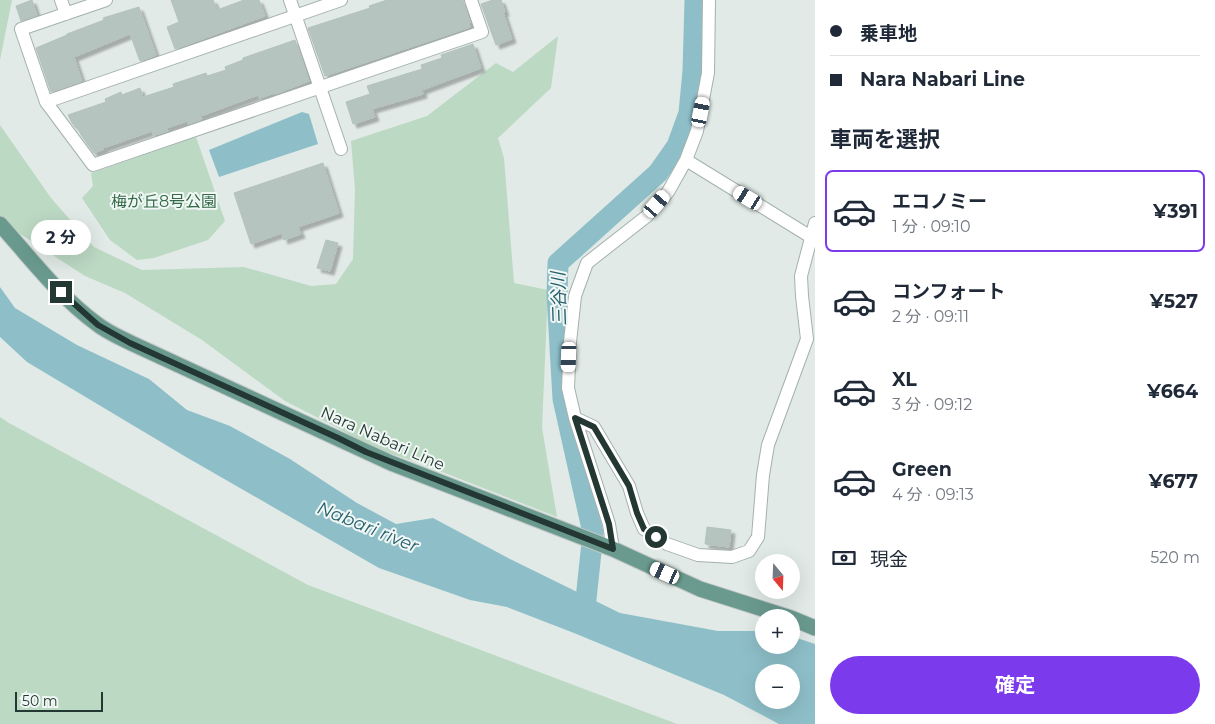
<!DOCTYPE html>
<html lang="ja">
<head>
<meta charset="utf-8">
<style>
	body { margin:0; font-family:Montserrat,"Noto Sans JP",sans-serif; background:#f6f6f7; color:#1f2937; height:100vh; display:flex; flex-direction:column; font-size:19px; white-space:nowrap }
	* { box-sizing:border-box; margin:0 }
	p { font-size:16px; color:#747a83 }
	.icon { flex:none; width:28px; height:28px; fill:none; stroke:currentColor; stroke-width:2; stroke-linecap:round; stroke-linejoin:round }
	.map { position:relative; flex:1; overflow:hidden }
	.panel { display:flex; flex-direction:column; background:#fff; width:400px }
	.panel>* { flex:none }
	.top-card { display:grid; align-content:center; height:110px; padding:0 15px; background:#fff }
	.needle { width:32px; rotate:161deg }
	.fabs { position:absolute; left:755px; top:554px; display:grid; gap:10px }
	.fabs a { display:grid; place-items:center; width:45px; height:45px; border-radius:50%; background:#fff; box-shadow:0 5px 20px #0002; font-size:25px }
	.scale { position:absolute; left:15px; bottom:12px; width:88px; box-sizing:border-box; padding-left:5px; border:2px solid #233833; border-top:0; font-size:14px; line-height:18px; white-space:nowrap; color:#233833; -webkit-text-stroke:4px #f1f7f4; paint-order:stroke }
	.end { position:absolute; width:22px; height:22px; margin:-11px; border:6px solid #233833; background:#fff; box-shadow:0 0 0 2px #fff }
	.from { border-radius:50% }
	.bubble { position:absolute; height:35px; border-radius:18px; background:#fff; box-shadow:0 5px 20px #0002; font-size:16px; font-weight:700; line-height:35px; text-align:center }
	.car { position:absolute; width:15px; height:30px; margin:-15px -8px; border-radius:6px; box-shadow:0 0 4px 1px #0007; background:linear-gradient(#fff 24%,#345 0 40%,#fff 0 76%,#345 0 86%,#fff 0) }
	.top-card b { display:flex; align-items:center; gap:18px; height:48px; font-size:19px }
	.top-card b+b { border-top:1px solid #e0e1e3 }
	.top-card i { width:12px; height:12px; background:#1f2937 }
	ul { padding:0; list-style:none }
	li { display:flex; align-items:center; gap:15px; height:82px; margin:0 10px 8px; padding:0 5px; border:2px solid transparent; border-radius:8px }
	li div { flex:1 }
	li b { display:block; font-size:19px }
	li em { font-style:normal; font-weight:700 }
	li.active { border-color:#7c3aed }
	li>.icon { width:45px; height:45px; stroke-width:1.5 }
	h2 { padding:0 15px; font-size:22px; line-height:60px }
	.pay { display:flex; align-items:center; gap:12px; height:55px; padding:0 15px; font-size:19px }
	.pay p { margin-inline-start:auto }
	.primary-button { display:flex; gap:10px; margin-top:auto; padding:10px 15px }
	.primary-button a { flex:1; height:58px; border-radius:30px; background:#7c3aed; color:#fff; font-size:20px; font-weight:700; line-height:58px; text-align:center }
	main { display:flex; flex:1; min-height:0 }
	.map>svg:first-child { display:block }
	.green { fill:#bcd9c4 }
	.water { fill:#8ebfc9; fill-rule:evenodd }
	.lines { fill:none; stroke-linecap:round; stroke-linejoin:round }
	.river { stroke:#8ebfc9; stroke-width:21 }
	.building { fill:#b6c4bf; stroke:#b4c2bd; filter:url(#shadow) }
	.minor-casing { stroke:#a4b1ad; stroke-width:14 }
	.primary-casing { stroke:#c1c7c6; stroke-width:17 }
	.minor { stroke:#fff; stroke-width:12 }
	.primary { stroke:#6a9a8e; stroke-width:15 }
	.route { stroke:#233833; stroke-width:6 }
	.labels { text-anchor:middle; stroke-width:4; stroke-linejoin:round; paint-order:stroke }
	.park-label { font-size:16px; fill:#326a48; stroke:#f1f7f4 }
	.street-label { font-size:16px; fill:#233833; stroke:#f1f7f4 }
	.water-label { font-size:18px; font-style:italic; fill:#24606d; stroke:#f1f7f4 }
</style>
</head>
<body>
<main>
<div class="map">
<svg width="815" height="724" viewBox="0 0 815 724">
	<defs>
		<filter id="shadow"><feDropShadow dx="4" dy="4" stdDeviation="1" flood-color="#0004"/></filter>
	</defs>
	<rect width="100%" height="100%" fill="#e1eae6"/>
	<path class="green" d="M 0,0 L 12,0 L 0,60 Z
		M 558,36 L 551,88 L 498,138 L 504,158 L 514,283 L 548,290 L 542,428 L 557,517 L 414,461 L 372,448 L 338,428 L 285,401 L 202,340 L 125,293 L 85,276 L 11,228 L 0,216 L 0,125 L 51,198 L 94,247 L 142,270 L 244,267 L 311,286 L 336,284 L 353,259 L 355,189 L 351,141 L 427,116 L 496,63 L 513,72 Z
		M 196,137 L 225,221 L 208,240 L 154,258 L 137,260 L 110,240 L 82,198 L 93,186 L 91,173 Z
		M 0,417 L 9,423 L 308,585 L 677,724 L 0,724 Z"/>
	<path class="water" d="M 302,112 L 309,114 L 318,144 L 219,177 L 209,150 Z
		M 0,287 L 15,308 L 77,345 L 149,379 L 187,410 L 230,426 L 290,459 L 357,503 L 396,524 L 433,518 L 510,559 L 620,613 L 718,631 L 764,631 L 764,645 L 791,645 L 791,636 L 815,644 L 815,724 L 779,724 L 724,695 L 574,633 L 507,607 L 470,600 L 379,568 L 186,457 L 27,362 L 0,337 ZM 764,672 L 791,672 L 791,700 L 764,700 Z"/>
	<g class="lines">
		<path class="river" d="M 584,618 L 593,533 L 563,399 L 557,295 L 558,263 L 658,173 L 677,146 L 689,113 L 693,71 L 695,0"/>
	</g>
	<path class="building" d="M 32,0 L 37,15 L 21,21 L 16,6 Z
		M 171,0 L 213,0 L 217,10 L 244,0 L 259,0 L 265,16 L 175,49 L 167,27 L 179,22 Z
		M 387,0 L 463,0 L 470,23 L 469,23 L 470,27 L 325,76 L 308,28 L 370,8 L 369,6 Z
		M 493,0 L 501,0 L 505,12 L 503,12 L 512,39 L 496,45 L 481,4 Z
		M 139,7 L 156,55 L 140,61 L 130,34 L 74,57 L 82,81 L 51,92 L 36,48 L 67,35 L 67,34 L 104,20 L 103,18 Z
		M 295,40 L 309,81 L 275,94 L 275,93 L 259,98 L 258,95 L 236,103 L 201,116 L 202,119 L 188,124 L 187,121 L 167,128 L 168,131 L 158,134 L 153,135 L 152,131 L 103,148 L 104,149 L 94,153 L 81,135 L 78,127 L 76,128 L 72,123 L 68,115 L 106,102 L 105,99 L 121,92 L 122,95 L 140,88 L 143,97 L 174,87 L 173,84 L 206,73 L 207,76 L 226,70 L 225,67 L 243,60 L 243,58 Z
		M 473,44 L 481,68 L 422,90 L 423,94 L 372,109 L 375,117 L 353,124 L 346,102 L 370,94 L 367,86 L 422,69 L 421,65 L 442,58 L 441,55 Z
		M 323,163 L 339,213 L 298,227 L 301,234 L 284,240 L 282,233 L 251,244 L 234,193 Z
		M 326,240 L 338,243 L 330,271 L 317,268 Z
		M 707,527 L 731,530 L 729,547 L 705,544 Z"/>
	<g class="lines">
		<defs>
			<path id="minor" d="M 61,0 L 66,14
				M 106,0 L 21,29 L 46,102 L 93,165 L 482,32 L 471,0
				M 290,0 L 341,149
				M 46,102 L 341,0
				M 686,160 L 811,237
				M 575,418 L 594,427 L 629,486 L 637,513 L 644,529 L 667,544 L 698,555 L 732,557 L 749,551 L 758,537 L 763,475 L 768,445 L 807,339 L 802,296 L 801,276 L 815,223
				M 613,549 L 609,524 L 575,418 L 568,388 L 570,342 L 575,296 L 587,263 L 647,216 L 668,192 L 686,160 L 697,131 L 708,73 L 709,0"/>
			<path id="primary" d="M 0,224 C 30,258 60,297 97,324 C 107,332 119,337 131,343 L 391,463 L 613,549 L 700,589 L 791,618
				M 791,618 L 815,628"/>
		</defs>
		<use href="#minor" class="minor-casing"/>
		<use href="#primary" class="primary-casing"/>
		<use href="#minor" class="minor"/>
		<use href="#primary" class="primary"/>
	</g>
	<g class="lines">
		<path class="route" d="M 61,292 L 98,325 L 130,343 L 338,438 L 366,452 L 613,549 L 609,524 L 575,418 L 594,427 L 629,486 L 637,513 L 644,529 L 656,537"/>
	</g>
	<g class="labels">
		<g class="park-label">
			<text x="164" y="207">梅が丘8号公園</text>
		</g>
		<g class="street-label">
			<text transform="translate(383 438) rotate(24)" y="6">Nara Nabari Line</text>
		</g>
		<g class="water-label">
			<text transform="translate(559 299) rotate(-92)" y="6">三谷川</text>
			<text transform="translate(368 527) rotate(22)" y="6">Nabari river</text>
		</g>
	</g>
</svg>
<div class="fabs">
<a><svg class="needle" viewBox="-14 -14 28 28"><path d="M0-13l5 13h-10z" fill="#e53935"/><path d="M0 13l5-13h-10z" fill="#747a83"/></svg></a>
<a>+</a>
<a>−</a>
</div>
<div class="scale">50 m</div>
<i class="end from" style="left:656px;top:537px"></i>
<i class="end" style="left:61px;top:292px"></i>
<div class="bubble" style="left:31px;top:220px;width:60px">2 分</div>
<i class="car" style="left:701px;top:112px;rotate:11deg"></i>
<i class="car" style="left:748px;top:198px;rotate:301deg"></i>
<i class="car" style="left:657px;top:204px;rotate:41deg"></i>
<i class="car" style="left:569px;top:357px;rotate:182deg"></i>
<i class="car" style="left:665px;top:573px;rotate:294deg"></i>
</div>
<section class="panel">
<div class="top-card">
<b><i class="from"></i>乗車地</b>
<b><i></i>Nara Nabari Line</b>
</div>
<h2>車両を選択</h2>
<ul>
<li class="active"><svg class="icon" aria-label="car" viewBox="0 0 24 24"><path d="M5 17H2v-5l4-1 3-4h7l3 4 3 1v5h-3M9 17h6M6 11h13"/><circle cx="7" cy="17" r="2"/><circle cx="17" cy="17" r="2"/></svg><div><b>エコノミー</b><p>1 分 · 09:10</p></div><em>¥391</em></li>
<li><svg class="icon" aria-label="car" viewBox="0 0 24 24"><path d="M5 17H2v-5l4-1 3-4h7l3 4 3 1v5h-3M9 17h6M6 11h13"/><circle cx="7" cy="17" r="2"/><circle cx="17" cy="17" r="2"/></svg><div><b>コンフォート</b><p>2 分 · 09:11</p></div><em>¥527</em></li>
<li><svg class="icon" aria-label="car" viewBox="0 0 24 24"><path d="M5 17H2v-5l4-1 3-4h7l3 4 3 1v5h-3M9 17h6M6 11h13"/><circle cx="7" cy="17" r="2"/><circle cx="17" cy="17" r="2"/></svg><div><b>XL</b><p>3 分 · 09:12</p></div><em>¥664</em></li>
<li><svg class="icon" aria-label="car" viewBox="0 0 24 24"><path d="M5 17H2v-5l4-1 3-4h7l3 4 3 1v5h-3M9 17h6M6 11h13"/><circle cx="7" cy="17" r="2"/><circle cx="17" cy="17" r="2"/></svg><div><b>Green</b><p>4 分 · 09:13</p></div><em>¥677</em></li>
</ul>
<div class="pay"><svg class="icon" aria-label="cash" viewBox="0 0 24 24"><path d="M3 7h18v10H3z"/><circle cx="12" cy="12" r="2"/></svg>現金<p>520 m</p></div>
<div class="primary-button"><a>確定</a></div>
</section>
</main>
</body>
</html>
